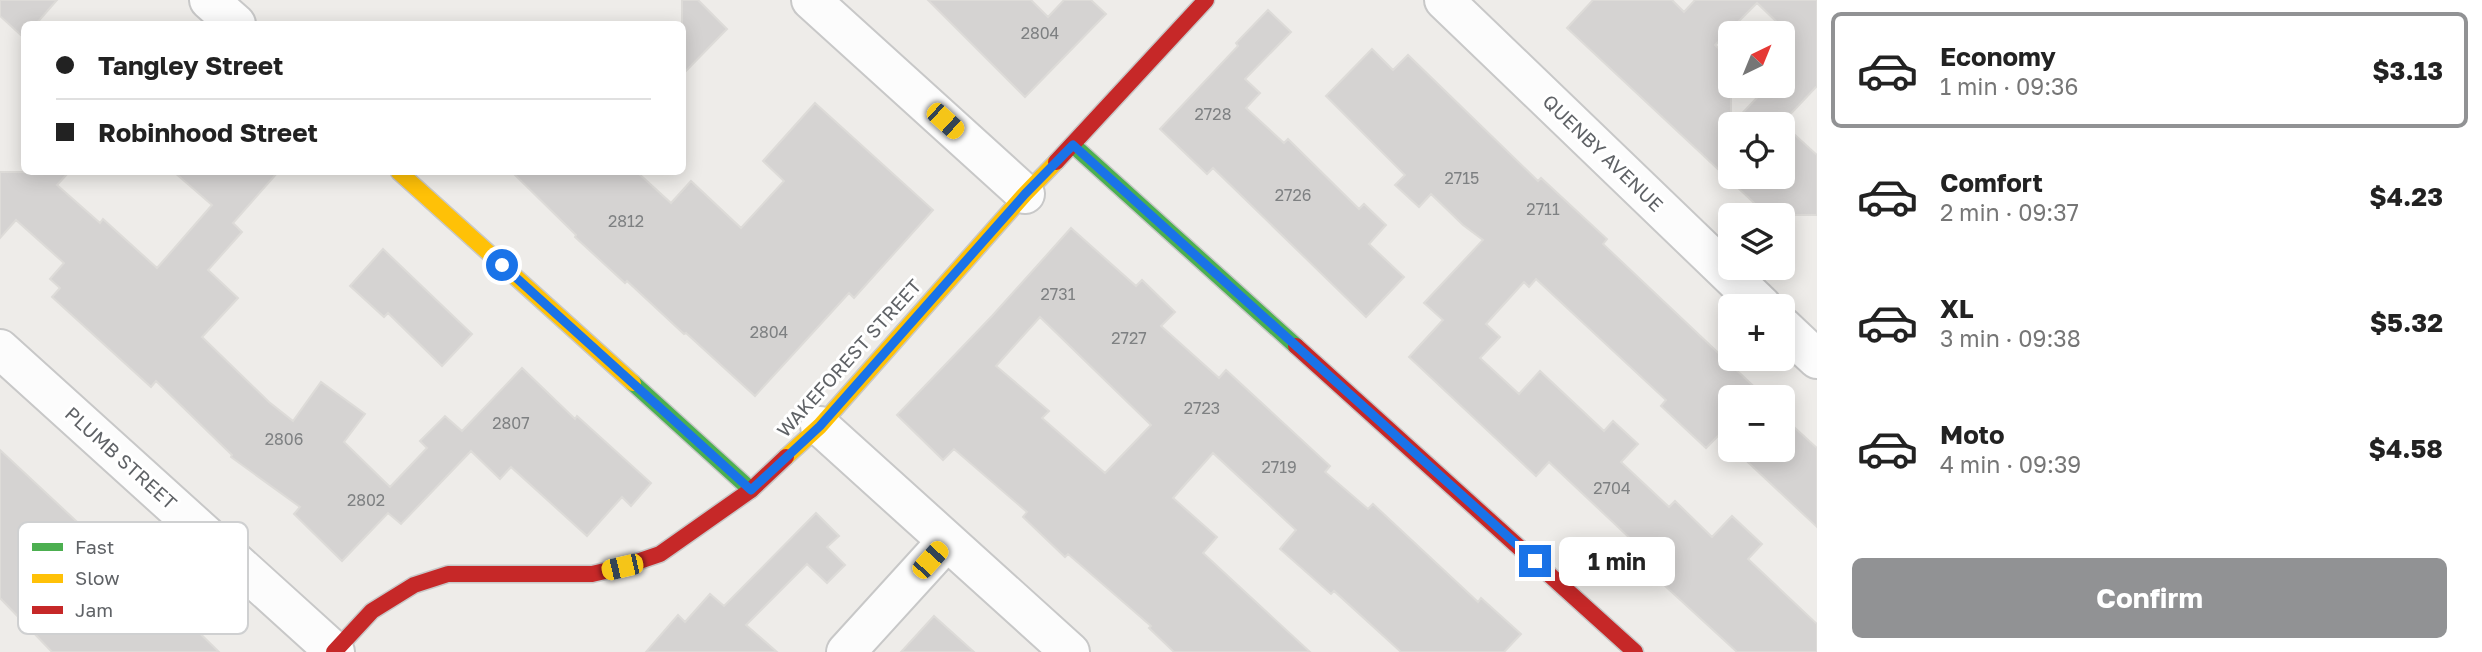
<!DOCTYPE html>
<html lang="en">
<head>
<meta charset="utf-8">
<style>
	body { margin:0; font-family:"Golos Text",sans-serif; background:#f6f6f6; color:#222; height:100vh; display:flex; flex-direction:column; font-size:26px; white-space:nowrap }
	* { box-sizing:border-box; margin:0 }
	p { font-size:23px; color:#767676 }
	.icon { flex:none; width:38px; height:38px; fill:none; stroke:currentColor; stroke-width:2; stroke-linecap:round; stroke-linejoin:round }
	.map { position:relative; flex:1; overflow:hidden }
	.sheet { display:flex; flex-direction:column; background:#fff; width:665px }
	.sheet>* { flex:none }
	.guide { position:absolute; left:21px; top:21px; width:665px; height:154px; border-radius:10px; box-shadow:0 4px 18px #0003; display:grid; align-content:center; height:154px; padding:0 35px; background:#fff }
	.needle { width:46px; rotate:43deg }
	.controls { position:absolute; left:1718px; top:21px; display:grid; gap:14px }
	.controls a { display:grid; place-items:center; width:77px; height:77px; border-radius:10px; background:#fff; box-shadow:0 4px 18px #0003; font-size:35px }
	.end { position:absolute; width:32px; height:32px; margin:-16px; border:9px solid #1a73e8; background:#fff; box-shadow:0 0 0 4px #fff }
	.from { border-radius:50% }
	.bubble { position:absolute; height:49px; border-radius:10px; background:#fff; box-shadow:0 4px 18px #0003; font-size:23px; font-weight:700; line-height:49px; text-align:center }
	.car { position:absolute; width:21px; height:42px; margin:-21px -10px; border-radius:9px; box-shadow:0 0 5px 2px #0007; background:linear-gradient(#f5c518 24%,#345 0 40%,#f5c518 0 76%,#345 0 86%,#f5c518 0) }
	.guide b { display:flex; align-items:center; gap:24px; height:66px; font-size:26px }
	.guide b+b { border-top:2px solid #e0e0e0 }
	.guide i { width:18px; height:18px; background:#222 }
	ul { padding:12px 0 0; list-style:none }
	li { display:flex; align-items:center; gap:21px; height:116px; margin:0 14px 10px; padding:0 21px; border:4px solid transparent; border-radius:10px }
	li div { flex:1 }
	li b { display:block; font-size:26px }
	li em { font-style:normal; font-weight:700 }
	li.active { border-color:#919294 }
	li>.icon { width:63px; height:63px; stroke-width:1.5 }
	.primary-button { display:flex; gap:14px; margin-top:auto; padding:14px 35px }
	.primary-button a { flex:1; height:80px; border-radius:10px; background:#919294; color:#fff; font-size:28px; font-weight:700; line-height:80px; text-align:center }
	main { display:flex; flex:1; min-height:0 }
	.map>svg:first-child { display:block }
	.building { fill:#d5d3d2; stroke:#dddbd8; stroke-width:2; fill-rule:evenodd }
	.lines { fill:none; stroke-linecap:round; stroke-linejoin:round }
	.street-casing { stroke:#c8c8c8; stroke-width:42 }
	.fast-casing { stroke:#c8c8c8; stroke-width:19 }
	.slow-casing { stroke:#c8c8c8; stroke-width:19 }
	.jam-casing { stroke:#c8c8c8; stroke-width:19 }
	.street { stroke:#fcfcfc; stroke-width:38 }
	.fast { stroke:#4caf50; stroke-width:16 }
	.slow { stroke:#ffc107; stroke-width:16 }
	.jam { stroke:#c62828; stroke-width:16 }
	.route { stroke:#1a73e8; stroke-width:9 }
	.labels { text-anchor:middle; stroke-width:6; stroke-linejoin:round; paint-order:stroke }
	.number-label { font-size:16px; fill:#7e8082 }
	.street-label { font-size:19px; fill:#5f6266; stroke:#fff }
	.key { fill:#fff; stroke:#cfd0d1; stroke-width:2 }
	.key-label { font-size:19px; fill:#5f6266 }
</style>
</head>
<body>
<main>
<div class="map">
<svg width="1817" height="652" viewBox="0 0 1817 652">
	<rect width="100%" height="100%" fill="#eeece9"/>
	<path class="building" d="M 0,0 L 57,0 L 36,24 L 24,24 L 24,38 L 0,16 Z
		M 682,0 L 698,0 L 727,29 L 682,75 Z
		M 928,0 L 1031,0 L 1048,17 L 1064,0 L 1091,0 L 1106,14 L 1025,97 Z
		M 1593,0 L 1672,0 L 1684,12 L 1695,0 L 1817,0 L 1817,86 L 1781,124 L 1732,124 L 1768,86 L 1783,86 L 1783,28 L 1757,3 L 1715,45 L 1731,60 L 1731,177 L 1783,177 L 1783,124 L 1817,155 L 1817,215 L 1767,215 L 1567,28 Z
		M 1268,10 L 1291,32 L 1245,79 L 1260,93 L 1246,108 L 1284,143 L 1288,139 L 1359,209 L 1364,204 L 1386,225 L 1369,244 L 1404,277 L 1366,317 L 1213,168 L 1207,174 L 1160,129 L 1238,46 L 1236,43 Z
		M 1372,49 L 1393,70 L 1408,55 L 1538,181 L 1541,178 L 1607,239 L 1603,244 L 1765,397 L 1731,397 L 1731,446 L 1719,435 L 1706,448 L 1661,406 L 1666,400 L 1536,279 L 1529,287 L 1524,282 L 1486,324 L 1500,337 L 1480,358 L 1519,394 L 1540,371 L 1604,431 L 1613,421 L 1638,444 L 1621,462 L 1669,507 L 1675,501 L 1712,537 L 1732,516 L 1762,544 L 1748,559 L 1817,624 L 1817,652 L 1737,652 L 1628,552 L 1635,543 L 1549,462 L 1536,476 L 1409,357 L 1443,320 L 1424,303 L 1483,240 L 1463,225 L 1431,194 L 1419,207 L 1395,185 L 1405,175 L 1326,96 Z
		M 815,103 L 933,210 L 854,298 L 849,293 L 755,396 L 686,333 L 684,334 L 627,281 L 625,283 L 575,237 L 576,235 L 512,172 L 637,172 L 671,203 L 691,181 L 741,228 L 784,181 L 763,161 Z
		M 0,172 L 69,172 L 57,185 L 100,223 L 103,219 L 157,268 L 212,205 L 174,172 L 278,172 L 233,223 L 242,232 L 208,270 L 238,298 L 202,337 L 269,402 L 293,421 L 321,382 L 365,414 L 344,442 L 390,487 L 427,448 L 420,441 L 445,416 L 462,431 L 522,368 L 575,419 L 577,416 L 651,483 L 631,506 L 622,497 L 587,536 L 511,467 L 500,479 L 471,451 L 401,524 L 388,513 L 342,561 L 294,514 L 300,507 L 231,457 L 232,455 L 156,381 L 151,387 L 52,297 L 60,288 L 50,279 L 64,263 L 16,220 L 0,238 Z
		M 1071,228 L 1136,286 L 1142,280 L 1175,312 L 1161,326 L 1219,378 L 1226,370 L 1330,466 L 1325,472 L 1368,509 L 1373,504 L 1478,602 L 1481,598 L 1521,634 L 1504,652 L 1401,652 L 1334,591 L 1331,594 L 1280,549 L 1296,530 L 1213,453 L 1173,498 L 1217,537 L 1203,553 L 1310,652 L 1174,652 L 1149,628 L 1151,626 L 1068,554 L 1065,557 L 1023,517 L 1027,512 L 954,449 L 943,460 L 897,415 L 992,316 ZM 1040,317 L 1151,425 L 1105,473 L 1042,418 L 1049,411 L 996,366 Z
		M 383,249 L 472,334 L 442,366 L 388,313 L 384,317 L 350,286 Z
		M 1783,417 L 1817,448 L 1817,527 L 1735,450 L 1783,450 Z
		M 0,450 L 134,575 L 137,572 L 219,652 L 52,652 L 0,598 Z
		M 816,513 L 839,536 L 827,547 L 845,565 L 827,583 L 807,564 L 746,625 L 777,652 L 646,652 L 678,615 L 685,622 L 710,594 L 724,606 Z
		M 934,616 L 974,652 L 901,652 Z"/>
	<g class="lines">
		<defs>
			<path id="street" d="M 209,0 L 236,24
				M 811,0 L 1025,194
				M 1444,0 L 1762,306
				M 1783,327 L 1817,359
				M 0,349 L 335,652
				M 820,426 L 1070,652
				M 846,652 L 947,541"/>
			<path id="fast" d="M 1073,145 L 1296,346
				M 633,383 L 751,490"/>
			<path id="slow" d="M 399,172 L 633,383
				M 786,457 L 820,426 L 1025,194 L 1056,162"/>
			<path id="jam" d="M 1056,162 L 1206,0
				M 1296,346 L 1635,652
				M 334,652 L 372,611 L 414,585 L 448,574 L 592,574 L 622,567 L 660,554 L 751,490 L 786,457"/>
		</defs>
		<use href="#street" class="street-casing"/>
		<use href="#fast" class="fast-casing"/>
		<use href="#slow" class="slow-casing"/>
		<use href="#jam" class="jam-casing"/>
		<use href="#street" class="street"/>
		<use href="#fast" class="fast"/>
		<use href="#slow" class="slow"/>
		<use href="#jam" class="jam"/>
	</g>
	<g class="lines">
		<path class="route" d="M 502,265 L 751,490 L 820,426 L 1025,194 L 1073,145 L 1535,561"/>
	</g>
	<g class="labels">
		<g class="number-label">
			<text x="1040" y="39">2804</text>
			<text x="1213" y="120">2728</text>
			<text x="1462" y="184">2715</text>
			<text x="1293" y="201">2726</text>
			<text x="1543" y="215">2711</text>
			<text x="626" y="227">2812</text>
			<text x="1058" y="300">2731</text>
			<text x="769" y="338">2804</text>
			<text x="1129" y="344">2727</text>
			<text x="1202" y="414">2723</text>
			<text x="511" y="429">2807</text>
			<text x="284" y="445">2806</text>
			<text x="1279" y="473">2719</text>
			<text x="1612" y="494">2704</text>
			<text x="366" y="506">2802</text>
		</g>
		<g class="street-label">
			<text transform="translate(1603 153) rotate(44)" y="7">QUENBY AVENUE</text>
			<text transform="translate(849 358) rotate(-48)" y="7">WAKEFOREST STREET</text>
			<text transform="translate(121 458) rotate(42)" y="7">PLUMB STREET</text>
		</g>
	</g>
	<rect x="18" y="522" width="230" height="112" rx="10" class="key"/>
	<rect x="32" y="543" width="31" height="8" fill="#4caf50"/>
	<rect x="32" y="574" width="31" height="9" fill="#ffc107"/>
	<rect x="32" y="606" width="31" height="8" fill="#c62828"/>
	<g class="key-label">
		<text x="75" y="554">Fast</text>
		<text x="75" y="585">Slow</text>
		<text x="75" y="617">Jam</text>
	</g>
</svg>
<div class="controls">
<a><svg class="needle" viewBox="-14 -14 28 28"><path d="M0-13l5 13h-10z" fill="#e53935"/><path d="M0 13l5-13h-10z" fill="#767676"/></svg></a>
<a><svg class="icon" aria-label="locate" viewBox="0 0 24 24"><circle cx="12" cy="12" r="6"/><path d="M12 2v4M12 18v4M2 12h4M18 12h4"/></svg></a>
<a><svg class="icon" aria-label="layers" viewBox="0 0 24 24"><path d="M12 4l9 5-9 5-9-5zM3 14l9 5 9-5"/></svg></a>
<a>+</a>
<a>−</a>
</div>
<i class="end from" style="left:502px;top:265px"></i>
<i class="end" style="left:1535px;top:561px"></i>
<div class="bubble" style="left:1559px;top:537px;width:116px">1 min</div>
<i class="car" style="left:945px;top:121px;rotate:132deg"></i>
<i class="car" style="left:930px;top:560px;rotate:42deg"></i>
<i class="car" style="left:622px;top:567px;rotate:257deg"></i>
<div class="guide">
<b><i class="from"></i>Tangley Street</b>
<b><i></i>Robinhood Street</b>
</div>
</div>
<section class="sheet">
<ul>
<li class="active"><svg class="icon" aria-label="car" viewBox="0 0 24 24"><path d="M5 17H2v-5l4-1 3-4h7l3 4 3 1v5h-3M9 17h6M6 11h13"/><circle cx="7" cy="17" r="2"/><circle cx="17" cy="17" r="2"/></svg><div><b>Economy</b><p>1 min · 09:36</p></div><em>$3.13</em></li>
<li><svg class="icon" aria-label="car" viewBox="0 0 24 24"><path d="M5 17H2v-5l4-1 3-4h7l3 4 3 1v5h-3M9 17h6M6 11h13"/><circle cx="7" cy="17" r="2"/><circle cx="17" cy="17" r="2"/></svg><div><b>Comfort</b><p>2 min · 09:37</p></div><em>$4.23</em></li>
<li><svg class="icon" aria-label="car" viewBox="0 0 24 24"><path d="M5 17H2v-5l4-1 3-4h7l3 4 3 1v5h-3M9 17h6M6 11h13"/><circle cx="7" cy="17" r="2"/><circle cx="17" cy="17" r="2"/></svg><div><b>XL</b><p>3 min · 09:38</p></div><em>$5.32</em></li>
<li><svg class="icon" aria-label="car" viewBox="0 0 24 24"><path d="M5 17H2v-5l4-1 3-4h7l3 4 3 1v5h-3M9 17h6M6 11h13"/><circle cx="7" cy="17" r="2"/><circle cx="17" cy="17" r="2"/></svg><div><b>Moto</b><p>4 min · 09:39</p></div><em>$4.58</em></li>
</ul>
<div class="primary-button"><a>Confirm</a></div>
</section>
</main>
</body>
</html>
